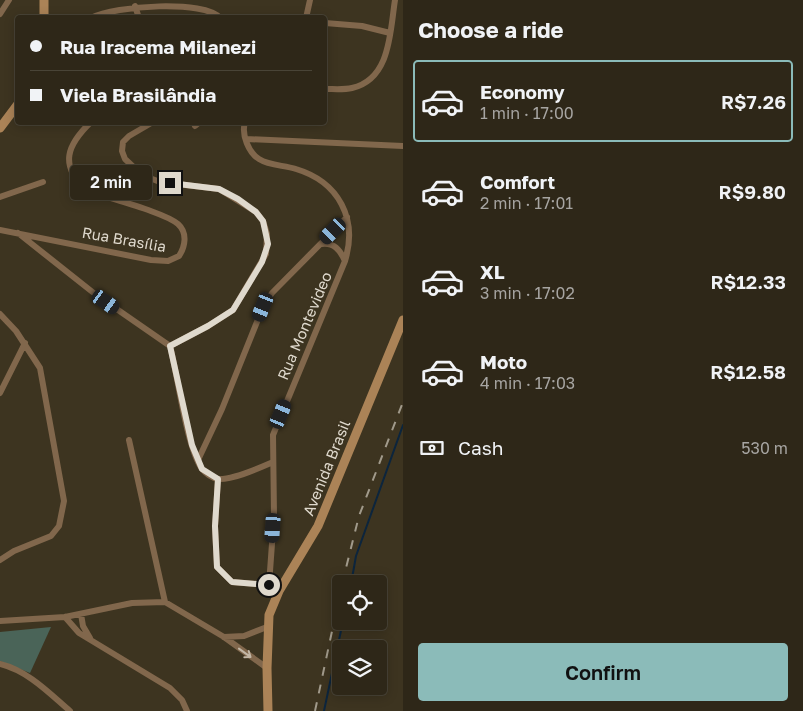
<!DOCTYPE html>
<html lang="en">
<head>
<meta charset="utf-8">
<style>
	body { margin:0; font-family:"Golos Text",sans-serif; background:#362f21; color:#f1f3f6; height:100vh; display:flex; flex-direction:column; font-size:19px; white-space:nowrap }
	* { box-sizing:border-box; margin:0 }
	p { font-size:16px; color:#a7a5a2 }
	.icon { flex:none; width:28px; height:28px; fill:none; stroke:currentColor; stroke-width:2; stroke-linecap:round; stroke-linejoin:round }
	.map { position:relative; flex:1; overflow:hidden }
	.panel { display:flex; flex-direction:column; background:#2e2718; width:400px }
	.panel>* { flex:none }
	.guide { position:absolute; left:15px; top:15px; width:312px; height:110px; border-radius:5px; box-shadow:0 2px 12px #0003,0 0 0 1px #494437; display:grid; align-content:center; height:110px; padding:0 15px; background:#2e2718 }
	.buttons { position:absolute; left:332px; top:575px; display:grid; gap:10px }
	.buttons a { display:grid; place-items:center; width:55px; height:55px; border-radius:5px; background:#2e2718; box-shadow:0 2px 12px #0003,0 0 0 1px #494437; font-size:25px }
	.end { position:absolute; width:22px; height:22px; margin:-11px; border:6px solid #dfd9cd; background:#111; box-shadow:0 0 0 2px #111 }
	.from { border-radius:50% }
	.bubble { position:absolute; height:35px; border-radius:5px; background:#2e2718; box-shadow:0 2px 12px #0003,0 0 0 1px #494437; font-size:16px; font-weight:600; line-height:35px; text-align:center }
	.car { position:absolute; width:15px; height:30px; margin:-15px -8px; border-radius:6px; box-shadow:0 0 4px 1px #0007; background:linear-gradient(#222 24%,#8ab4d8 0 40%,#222 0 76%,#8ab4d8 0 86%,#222 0) }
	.guide b { display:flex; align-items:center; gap:18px; height:48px; font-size:19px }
	.guide b+b { border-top:1px solid #494437 }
	.guide i { width:12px; height:12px; background:#f1f3f6 }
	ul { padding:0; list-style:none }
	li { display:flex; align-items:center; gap:15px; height:82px; margin:0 10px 8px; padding:0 5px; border:2px solid transparent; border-radius:5px }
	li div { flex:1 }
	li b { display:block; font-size:19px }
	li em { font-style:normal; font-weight:600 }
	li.on { border-color:#8bbbb9 }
	li>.icon { width:45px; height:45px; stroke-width:1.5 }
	h2 { padding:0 15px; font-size:22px; line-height:60px }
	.pay { display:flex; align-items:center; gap:12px; height:55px; padding:0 15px; font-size:19px }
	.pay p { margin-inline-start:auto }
	.primary-button { display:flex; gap:10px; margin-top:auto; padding:10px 15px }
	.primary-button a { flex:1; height:58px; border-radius:5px; background:#8bbbb9; color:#111; font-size:20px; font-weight:600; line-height:58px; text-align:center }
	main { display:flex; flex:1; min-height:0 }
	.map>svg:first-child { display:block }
	.green { fill:#4a6458 }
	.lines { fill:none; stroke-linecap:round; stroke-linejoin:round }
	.stream { stroke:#0c253d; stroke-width:2 }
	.street { stroke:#81674c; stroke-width:6 }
	.secondary { stroke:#ab8357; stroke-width:9 }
	.rail { stroke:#a19a8b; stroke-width:2; stroke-dasharray:9 9; stroke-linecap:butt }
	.oneway { stroke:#c3b7a6 }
	.route { stroke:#dfd9cd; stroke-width:6 }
	.labels { text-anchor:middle; stroke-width:4; stroke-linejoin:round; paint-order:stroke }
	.street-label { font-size:15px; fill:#dfd9cd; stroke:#3d3420 }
</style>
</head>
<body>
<main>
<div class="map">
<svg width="403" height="711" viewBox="0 0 403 711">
	<rect width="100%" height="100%" fill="#3d3420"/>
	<path class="green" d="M 51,627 L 30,673 L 0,661 L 0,632 Z"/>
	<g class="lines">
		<path class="stream" d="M 351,584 L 356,556 L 403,425
			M 324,711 L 343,621"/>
		<path class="street" d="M 135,6 L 139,18
			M 0,14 L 9,0
			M 91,18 C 116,5 205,0 220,18
			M 306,18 L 310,0
			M 325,23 L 362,26 L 390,33
			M 325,89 C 334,89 344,90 352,88 C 391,79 390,31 395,0
			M 153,122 L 129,136 L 123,142 L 122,151 L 125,159 L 142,175 L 160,182 L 219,189 L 256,212 L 263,221 L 267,234 L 266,254 L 233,310 L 208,326 L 170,346
			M 245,122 C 241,135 249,153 259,159 C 270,166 284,165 296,169 C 339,182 358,219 345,261 L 273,435 L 274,516 L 269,585 L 279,591
			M 195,126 L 200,122
			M 246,139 L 403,146
			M 0,197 L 43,182
			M 0,230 L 151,260 L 168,261 L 179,256 C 185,247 188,233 178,224 C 164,212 107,198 86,190 C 59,165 67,145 91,122
			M 18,233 L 95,294 L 170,346 C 178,376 186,446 202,469 C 205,473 212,478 218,479 C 233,480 259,468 273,462
			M 321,244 C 334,242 340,250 345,261
			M 0,314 L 16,331 L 40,368 L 64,501 L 59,526 L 51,536 L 14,551 L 0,560
			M 0,393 L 25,343
			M 129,440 L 165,602
			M 198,460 L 222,409 L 263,307 L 272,293 L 347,217
			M 218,479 L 215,527 L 217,567 L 232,582 L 269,585
			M 81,614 L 83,626 L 90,638
			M 65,617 L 79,633 L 170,688 L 182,700 L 187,711
			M 0,621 L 65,617 L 132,603 L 165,602 L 224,637 L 267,668
			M 224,637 L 244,636 L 267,627
			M 0,664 C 28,671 48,692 70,711"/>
		<path class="secondary" d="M 44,0 L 44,18
			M 0,128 L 18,104
			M 268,711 L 267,668 L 269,615 L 279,591 L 318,526 L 403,320"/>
		<path class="rail" d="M 342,584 L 359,516 L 403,402
			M 315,711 L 341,589"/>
	</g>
	<defs><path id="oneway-shaft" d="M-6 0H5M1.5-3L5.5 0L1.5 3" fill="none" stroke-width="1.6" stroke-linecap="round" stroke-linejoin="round" transform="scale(1.25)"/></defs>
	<use class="oneway" href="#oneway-shaft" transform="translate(245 653) rotate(36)"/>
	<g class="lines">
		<path class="route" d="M 170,183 L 219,189 L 238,199 L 256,212 L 263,221 L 268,244 L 262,262 L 233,310 L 208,326 L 170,346 L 192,445 L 202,469 L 218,479 L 215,526 L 217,567 L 232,582 L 269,585"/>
	</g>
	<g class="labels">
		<g class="street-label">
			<text transform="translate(124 240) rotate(10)" y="5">Rua Brasília</text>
			<text transform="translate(305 326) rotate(-67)" y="5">Rua Montevideo</text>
			<text transform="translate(327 468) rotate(-68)" y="5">Avenida Brasil</text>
		</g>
	</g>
</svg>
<div class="buttons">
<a><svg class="icon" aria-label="locate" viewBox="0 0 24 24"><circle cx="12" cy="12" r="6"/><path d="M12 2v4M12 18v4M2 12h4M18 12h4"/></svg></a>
<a><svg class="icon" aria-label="layers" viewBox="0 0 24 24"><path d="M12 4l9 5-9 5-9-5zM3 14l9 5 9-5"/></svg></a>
</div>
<i class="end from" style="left:269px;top:585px"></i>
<i class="end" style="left:170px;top:183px"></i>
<div class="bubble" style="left:70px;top:165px;width:82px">2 min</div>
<i class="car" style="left:333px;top:231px;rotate:225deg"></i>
<i class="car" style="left:106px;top:302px;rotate:125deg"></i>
<i class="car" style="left:263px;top:307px;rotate:202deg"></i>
<i class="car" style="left:281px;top:414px;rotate:23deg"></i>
<i class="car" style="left:273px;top:528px;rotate:184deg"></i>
<div class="guide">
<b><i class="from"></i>Rua Iracema Milanezi</b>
<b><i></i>Viela Brasilândia</b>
</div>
</div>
<section class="panel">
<h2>Choose a ride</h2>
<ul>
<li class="on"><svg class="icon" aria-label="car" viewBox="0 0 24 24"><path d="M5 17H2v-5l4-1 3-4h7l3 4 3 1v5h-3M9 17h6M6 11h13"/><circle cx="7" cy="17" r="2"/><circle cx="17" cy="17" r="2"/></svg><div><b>Economy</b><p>1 min · 17:00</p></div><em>R$7.26</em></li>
<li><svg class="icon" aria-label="car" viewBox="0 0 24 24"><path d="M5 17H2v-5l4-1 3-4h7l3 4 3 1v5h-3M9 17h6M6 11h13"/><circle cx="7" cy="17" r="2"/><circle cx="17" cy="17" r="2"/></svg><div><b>Comfort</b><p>2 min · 17:01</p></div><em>R$9.80</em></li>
<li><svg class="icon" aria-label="car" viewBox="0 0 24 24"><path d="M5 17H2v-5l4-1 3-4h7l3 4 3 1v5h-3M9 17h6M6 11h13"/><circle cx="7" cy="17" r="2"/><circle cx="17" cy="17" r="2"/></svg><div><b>XL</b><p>3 min · 17:02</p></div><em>R$12.33</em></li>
<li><svg class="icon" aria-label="car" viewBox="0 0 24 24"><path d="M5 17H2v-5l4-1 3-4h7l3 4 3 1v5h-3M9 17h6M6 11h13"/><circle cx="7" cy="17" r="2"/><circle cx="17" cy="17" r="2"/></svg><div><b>Moto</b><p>4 min · 17:03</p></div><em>R$12.58</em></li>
</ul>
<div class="pay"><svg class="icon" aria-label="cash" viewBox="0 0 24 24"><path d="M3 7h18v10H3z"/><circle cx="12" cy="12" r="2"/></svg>Cash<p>530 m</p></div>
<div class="primary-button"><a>Confirm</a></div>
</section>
</main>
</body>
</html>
